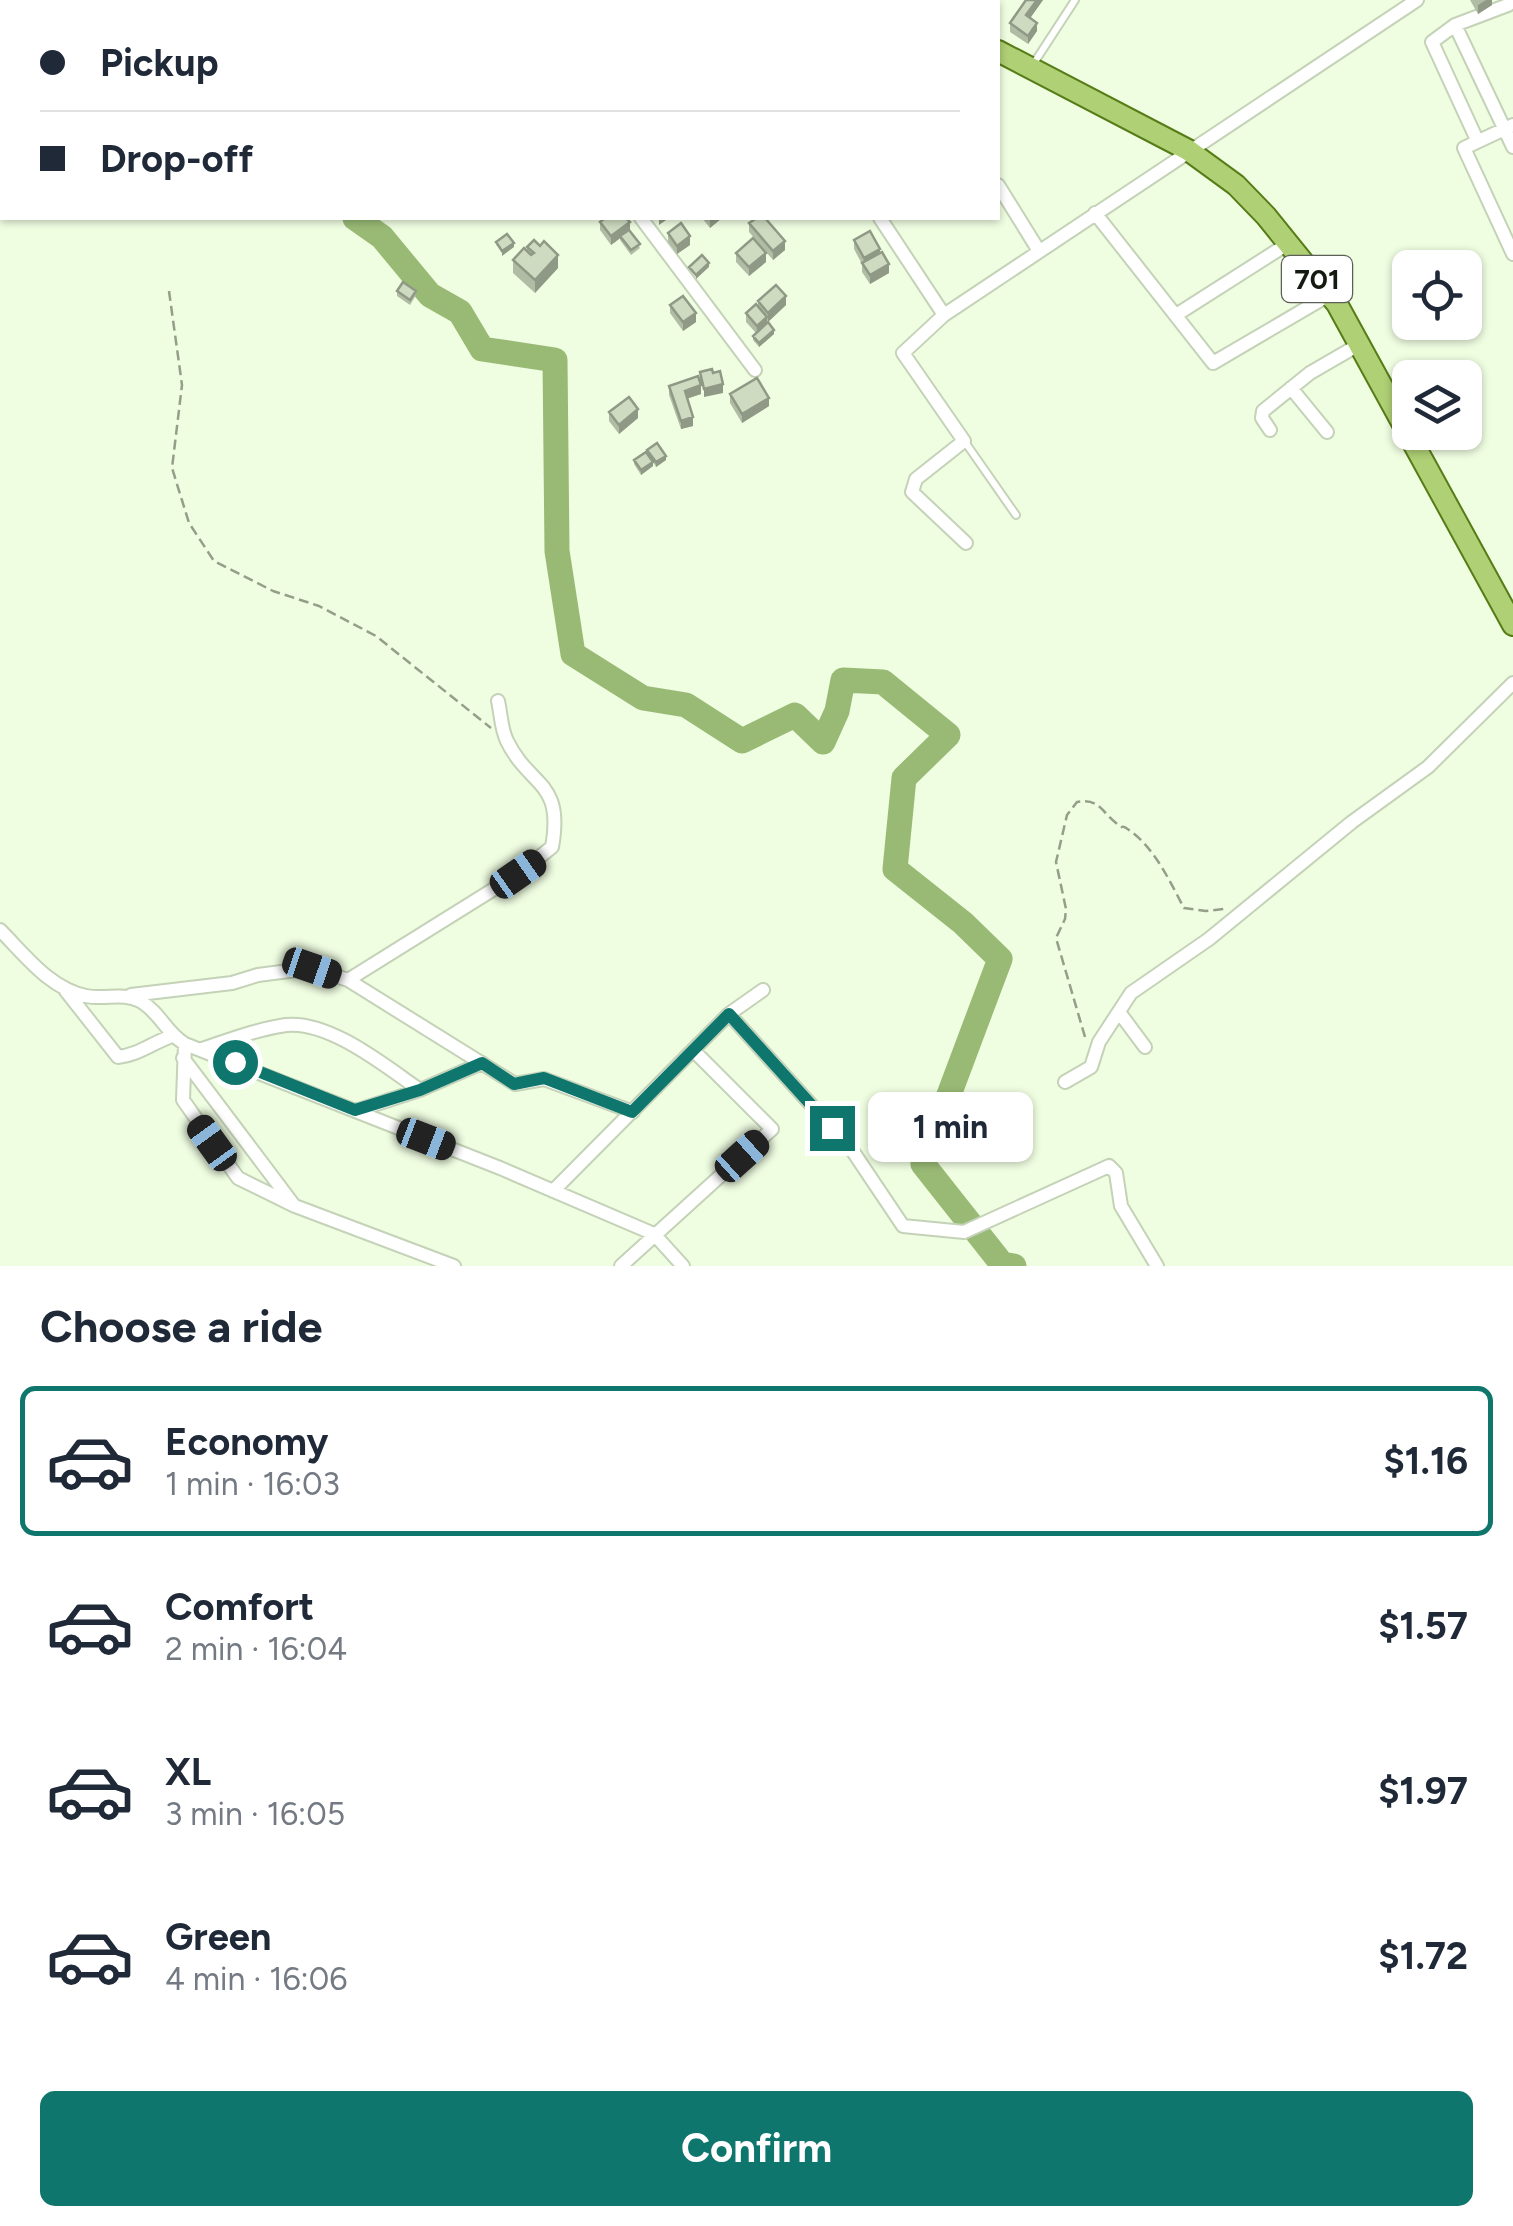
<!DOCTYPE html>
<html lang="en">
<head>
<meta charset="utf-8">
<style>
	body { margin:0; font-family:Figtree,sans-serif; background:#f6f6f7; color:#1f2937; height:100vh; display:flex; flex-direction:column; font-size:38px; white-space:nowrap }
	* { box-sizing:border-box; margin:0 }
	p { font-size:32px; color:#747a83 }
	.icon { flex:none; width:55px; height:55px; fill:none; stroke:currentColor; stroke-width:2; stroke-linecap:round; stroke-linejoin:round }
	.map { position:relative; height:1266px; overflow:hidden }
	.side { display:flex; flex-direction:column; background:#fff; flex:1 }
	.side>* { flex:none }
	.banner { position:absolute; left:0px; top:0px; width:1000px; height:220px; box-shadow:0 2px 8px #0004; display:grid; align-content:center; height:220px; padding:0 40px; background:#fff }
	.fabs { position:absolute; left:1392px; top:250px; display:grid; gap:20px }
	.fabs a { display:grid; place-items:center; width:90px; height:90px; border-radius:15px; background:#fff; box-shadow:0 2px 8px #0004; font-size:50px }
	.end { position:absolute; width:45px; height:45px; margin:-22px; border:12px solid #0f766e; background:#fff; box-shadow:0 0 0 5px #fff }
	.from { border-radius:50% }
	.bubble { position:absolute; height:70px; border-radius:15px; background:#fff; box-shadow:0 2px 8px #0004; font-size:32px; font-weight:700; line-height:70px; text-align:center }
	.car { position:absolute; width:30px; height:60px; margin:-30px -15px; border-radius:12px; box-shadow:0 0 8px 2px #0007; background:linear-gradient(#222 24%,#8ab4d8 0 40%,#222 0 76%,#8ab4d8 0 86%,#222 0) }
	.banner b { display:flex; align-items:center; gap:35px; height:95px; font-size:38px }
	.banner b+b { border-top:2px solid #e0e1e3 }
	.banner i { width:25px; height:25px; background:#1f2937 }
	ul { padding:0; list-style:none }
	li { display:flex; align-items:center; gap:30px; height:150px; margin:0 20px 15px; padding:0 20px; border:5px solid transparent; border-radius:15px }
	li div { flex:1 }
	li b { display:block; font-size:38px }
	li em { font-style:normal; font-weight:700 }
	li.current { border-color:#0f766e }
	li>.icon { width:90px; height:90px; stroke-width:1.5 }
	h2 { padding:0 40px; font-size:45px; line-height:120px }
	.action { display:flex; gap:20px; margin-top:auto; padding:20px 40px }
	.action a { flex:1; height:115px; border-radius:15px; background:#0f766e; color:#fff; font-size:40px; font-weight:700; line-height:115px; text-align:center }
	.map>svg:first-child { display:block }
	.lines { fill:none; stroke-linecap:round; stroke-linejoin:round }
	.river { stroke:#99ba75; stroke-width:25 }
	.lane-casing { stroke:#c4d2b7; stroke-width:10 }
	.street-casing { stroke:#c4d2b7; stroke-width:16 }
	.primary-casing { stroke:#567c16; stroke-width:24 }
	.path { stroke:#949e89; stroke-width:2.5; stroke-dasharray:10 5; stroke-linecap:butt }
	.lane { stroke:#fff; stroke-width:6 }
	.street { stroke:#fff; stroke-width:12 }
	.primary { stroke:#afd075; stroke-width:20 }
	.wall { fill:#b1bca5 }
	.shaded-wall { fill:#909986 }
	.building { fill:#cedbc0; stroke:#909986; stroke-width:2.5 }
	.route { stroke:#0f766e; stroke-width:12 }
	.labels { text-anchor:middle; stroke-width:8; stroke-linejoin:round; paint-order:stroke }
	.shield { fill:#fff; stroke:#5c5f58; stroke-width:2.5 }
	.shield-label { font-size:28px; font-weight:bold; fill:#161b11 }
</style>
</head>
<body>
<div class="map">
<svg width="1513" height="1266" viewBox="0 0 1513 1266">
	<rect width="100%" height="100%" fill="#effde1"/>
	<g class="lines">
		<path class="river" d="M 233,0 L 234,2
			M 355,218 L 382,237 L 430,295 L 460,312 L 482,349 L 555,360 L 557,551 L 573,654 L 643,698 L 686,705 L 742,741 L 795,715 L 823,742 L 837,711 L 843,680 L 883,682 L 948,735 L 904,778 L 895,869 L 963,923 L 1000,959 L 923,1164 L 1002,1264 L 1014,1266"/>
		<defs>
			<path id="lane" d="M 976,2 L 978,0
				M 1034,63 L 1075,0
				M 965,442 L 1016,515"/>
			<path id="street" d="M 794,2 L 798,0
				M 1455,25 L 1513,147
				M 1513,125 L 1464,148 L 1513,254
				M 1477,140 L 1432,42 L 1455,25 L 1508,5 L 1513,0
				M 998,185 L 1039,251
				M 1095,213 L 1213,363 L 1329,295
				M 641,218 L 755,370
				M 880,218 L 944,315
				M 1176,315 L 1289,243
				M 1291,388 L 1327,432
				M 1270,430 L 1262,418 L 1263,411 L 1310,373 L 1360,344
				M 966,543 L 912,492 L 916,479 L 964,441 L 903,353 L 944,315 L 1417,0
				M 0,930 C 25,955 50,989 86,996 C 105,1000 123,992 140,1001 C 160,1012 166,1033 185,1044 L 500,1168 L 654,1234 L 683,1266
				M 348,980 L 518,874 L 552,847 C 564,780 530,788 507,741 C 501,729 501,714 498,701
				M 66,991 L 118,1057 C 138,1055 152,1043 172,1036
				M 131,995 L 232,983 L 258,975 L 312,968 L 348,980 L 515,1084 L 544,1079 L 633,1112
				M 1119,1012 L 1145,1047
				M 729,1014 L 852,1150 L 903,1226 L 964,1232 L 1109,1166 L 1116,1173 L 1121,1206 L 1157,1266
				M 185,1044 L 183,1100 L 238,1178 L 295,1206 L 454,1266
				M 202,1049 C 229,1040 258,1029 286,1025 C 329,1020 385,1066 420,1090
				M 183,1058 L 293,1204
				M 1065,1082 L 1091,1067 L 1099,1042 L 1131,993 L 1209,939 L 1352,822 L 1428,767 L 1513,683
				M 355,1111 L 420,1090 L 482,1063
				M 553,1191 L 693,1050
				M 621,1266 L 772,1129 L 693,1050 L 729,1014 L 763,990"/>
			<path id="primary" d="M 926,0 L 928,2
				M 998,51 L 1188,150 L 1236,185 L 1266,216 L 1337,304 L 1513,625"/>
		</defs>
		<use href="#lane" class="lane-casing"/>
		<use href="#street" class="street-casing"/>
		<use href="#primary" class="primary-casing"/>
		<path class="path" d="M 169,291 L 182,385 L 172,468 L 189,523 L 214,561 L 273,591 L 319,606 L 376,636 L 491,728
			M 1085,1037 L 1056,938 L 1065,919 L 1066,909 L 1056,862 L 1067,815 L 1077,802 C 1099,798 1101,811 1116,823 C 1127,832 1118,822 1129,830 C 1155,848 1170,882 1184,908 L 1206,911 L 1224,909"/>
		<use href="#lane" class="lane"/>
		<use href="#street" class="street"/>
		<use href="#primary" class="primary"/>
	</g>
	<path class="wall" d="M 1026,0 L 1043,0 L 1030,18 L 1037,31 L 1028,44 L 1010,32 L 1010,23 Z
		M 1470,0 L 1492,0 L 1492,5 L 1478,14 Z
		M 702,218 L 722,218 L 710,228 Z
		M 600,222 L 630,231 L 640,248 L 631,255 L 620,240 L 620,238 L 611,245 L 600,230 Z
		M 749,223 L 785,250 L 773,260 L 749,232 Z
		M 668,233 L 690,245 L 677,254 L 668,242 Z
		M 854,240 L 880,253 L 889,273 L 870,284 L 862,272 L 862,264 L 854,249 Z
		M 527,247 L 558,268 L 535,293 L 513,273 L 513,260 L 527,251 Z
		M 736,253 L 766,262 L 749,276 L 736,262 Z
		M 397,291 L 416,295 L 410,305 L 397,296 Z
		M 758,301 L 786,305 L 768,322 L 767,320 L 767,323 L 774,334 L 759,347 L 753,340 L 753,336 L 756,333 L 746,322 L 746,313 L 758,306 Z
		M 670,305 L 696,322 L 683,331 L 670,313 Z
		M 669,386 L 701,394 L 687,399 L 693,426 L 681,429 L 669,395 Z
		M 730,394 L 769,406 L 742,423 L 730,403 Z
		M 609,412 L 638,418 L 619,434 L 609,421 Z
		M 647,450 L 666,460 L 656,467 L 653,462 L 653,466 L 641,475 L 634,464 L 634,460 L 647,454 Z"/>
	<path class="shaded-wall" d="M 1037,0 L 1043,0 L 1026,24 L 1026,15 Z
		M 1486,0 L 1492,0 L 1492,5 L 1478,14 L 1478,5 Z
		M 1037,23 L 1037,31 L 1028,44 L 1028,36 Z
		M 659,218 L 669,218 L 659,225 Z
		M 712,218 L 722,218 L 710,228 L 710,219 Z
		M 630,222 L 630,231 L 611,245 L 611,236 Z
		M 690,236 L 690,245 L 677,254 L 677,246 Z
		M 785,241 L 785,250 L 773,260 L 773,251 Z
		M 514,243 L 514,247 L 502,256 L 502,251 Z
		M 880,249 L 880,257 L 864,267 L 864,258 Z
		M 766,253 L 766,262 L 749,276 L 749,267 Z
		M 558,255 L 558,268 L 535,293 L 535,280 Z
		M 709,263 L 709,267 L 696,279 L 696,275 Z
		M 889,264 L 889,273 L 870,284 L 870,275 Z
		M 786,296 L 786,305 L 768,322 L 768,313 Z
		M 696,313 L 696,322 L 683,331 L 683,322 Z
		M 767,317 L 767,326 L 757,335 L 757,326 Z
		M 774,330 L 774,334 L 759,347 L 759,343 Z
		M 723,384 L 723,393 L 704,397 L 704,389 Z
		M 701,385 L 701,394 L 685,399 L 685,391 Z
		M 769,398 L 769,406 L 742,423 L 742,414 Z
		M 638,409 L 638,418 L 619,434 L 619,425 Z
		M 693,417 L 693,426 L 681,429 L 681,421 Z
		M 666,456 L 666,460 L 656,467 L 656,462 Z
		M 653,462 L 653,466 L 641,475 L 641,470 Z"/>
	<path class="building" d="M 726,0 L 754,0 L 756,2 L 722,2 Z
		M 1026,0 L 1037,0 L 1026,15 L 1037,23 L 1028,36 L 1010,23 Z
		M 605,218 L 626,218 L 630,222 L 611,236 L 600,222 Z
		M 757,218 L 765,218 L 785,241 L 773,251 L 749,223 Z
		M 681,223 L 690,236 L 677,246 L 668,233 Z
		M 629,230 L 640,244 L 631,250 L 620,236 Z
		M 870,231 L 880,249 L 864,258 L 854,240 Z
		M 507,234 L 514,243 L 502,251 L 496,242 Z
		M 753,238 L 766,253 L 749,267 L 736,253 Z
		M 534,240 L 540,246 L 544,241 L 558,255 L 535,280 L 513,260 L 524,248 L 531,255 L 534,253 L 527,247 Z
		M 882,252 L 889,264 L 870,275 L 862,263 Z
		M 702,255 L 709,263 L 696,275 L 689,267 Z
		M 403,282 L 416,291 L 410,300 L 397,291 Z
		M 776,285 L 786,296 L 768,313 L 758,301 Z
		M 683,296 L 696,313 L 683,322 L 670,305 Z
		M 756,304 L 767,317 L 757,326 L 746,313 Z
		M 768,322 L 774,330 L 759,343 L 753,336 Z
		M 712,369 L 713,373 L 720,371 L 723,384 L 704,389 L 700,372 Z
		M 698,376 L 701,385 L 685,391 L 693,417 L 681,421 L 669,386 Z
		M 757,378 L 769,398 L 742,414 L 730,394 Z
		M 629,397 L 638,409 L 619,425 L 609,412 Z
		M 657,443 L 666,456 L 656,462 L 647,450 Z
		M 646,452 L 653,462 L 641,470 L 634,460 Z"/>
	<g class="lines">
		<path class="route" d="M 235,1062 L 355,1110 L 420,1090 L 482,1063 L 514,1084 L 544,1078 L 632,1112 L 729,1014 L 832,1128"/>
	</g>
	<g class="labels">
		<rect class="shield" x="1282" y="256" width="70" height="46" rx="8"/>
		<g class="shield-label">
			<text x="1317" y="289">701</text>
		</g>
	</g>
</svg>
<div class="fabs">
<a><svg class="icon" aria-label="locate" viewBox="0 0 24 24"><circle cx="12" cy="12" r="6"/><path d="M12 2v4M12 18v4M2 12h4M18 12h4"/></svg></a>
<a><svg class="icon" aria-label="layers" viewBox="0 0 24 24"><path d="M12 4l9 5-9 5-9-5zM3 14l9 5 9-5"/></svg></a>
</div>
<i class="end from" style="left:235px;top:1062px"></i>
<i class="end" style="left:832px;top:1128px"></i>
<div class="bubble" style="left:868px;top:1092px;width:165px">1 min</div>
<i class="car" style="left:518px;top:874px;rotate:55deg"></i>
<i class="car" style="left:312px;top:968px;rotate:109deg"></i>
<i class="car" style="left:426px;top:1139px;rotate:111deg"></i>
<i class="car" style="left:212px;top:1143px;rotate:324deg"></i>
<i class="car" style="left:742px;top:1156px;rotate:48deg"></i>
<div class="banner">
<b><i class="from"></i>Pickup</b>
<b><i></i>Drop-off</b>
</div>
</div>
<section class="side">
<h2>Choose a ride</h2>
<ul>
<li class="current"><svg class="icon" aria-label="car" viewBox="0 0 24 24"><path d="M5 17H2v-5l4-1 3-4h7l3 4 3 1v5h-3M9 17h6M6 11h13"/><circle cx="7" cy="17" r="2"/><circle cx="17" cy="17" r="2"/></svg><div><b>Economy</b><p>1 min · 16:03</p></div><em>$1.16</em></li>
<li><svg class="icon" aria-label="car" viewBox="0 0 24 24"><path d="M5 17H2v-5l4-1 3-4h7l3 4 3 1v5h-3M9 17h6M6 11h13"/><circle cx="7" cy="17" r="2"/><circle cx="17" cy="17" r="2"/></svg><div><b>Comfort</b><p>2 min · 16:04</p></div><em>$1.57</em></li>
<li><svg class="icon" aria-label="car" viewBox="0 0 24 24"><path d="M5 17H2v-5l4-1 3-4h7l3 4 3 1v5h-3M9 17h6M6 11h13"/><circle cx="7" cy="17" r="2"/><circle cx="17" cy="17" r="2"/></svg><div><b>XL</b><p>3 min · 16:05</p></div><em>$1.97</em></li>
<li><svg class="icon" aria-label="car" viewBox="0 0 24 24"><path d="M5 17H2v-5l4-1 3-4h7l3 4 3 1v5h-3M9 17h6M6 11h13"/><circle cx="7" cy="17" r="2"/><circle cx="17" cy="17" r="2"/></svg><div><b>Green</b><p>4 min · 16:06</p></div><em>$1.72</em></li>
</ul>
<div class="action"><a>Confirm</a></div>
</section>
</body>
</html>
